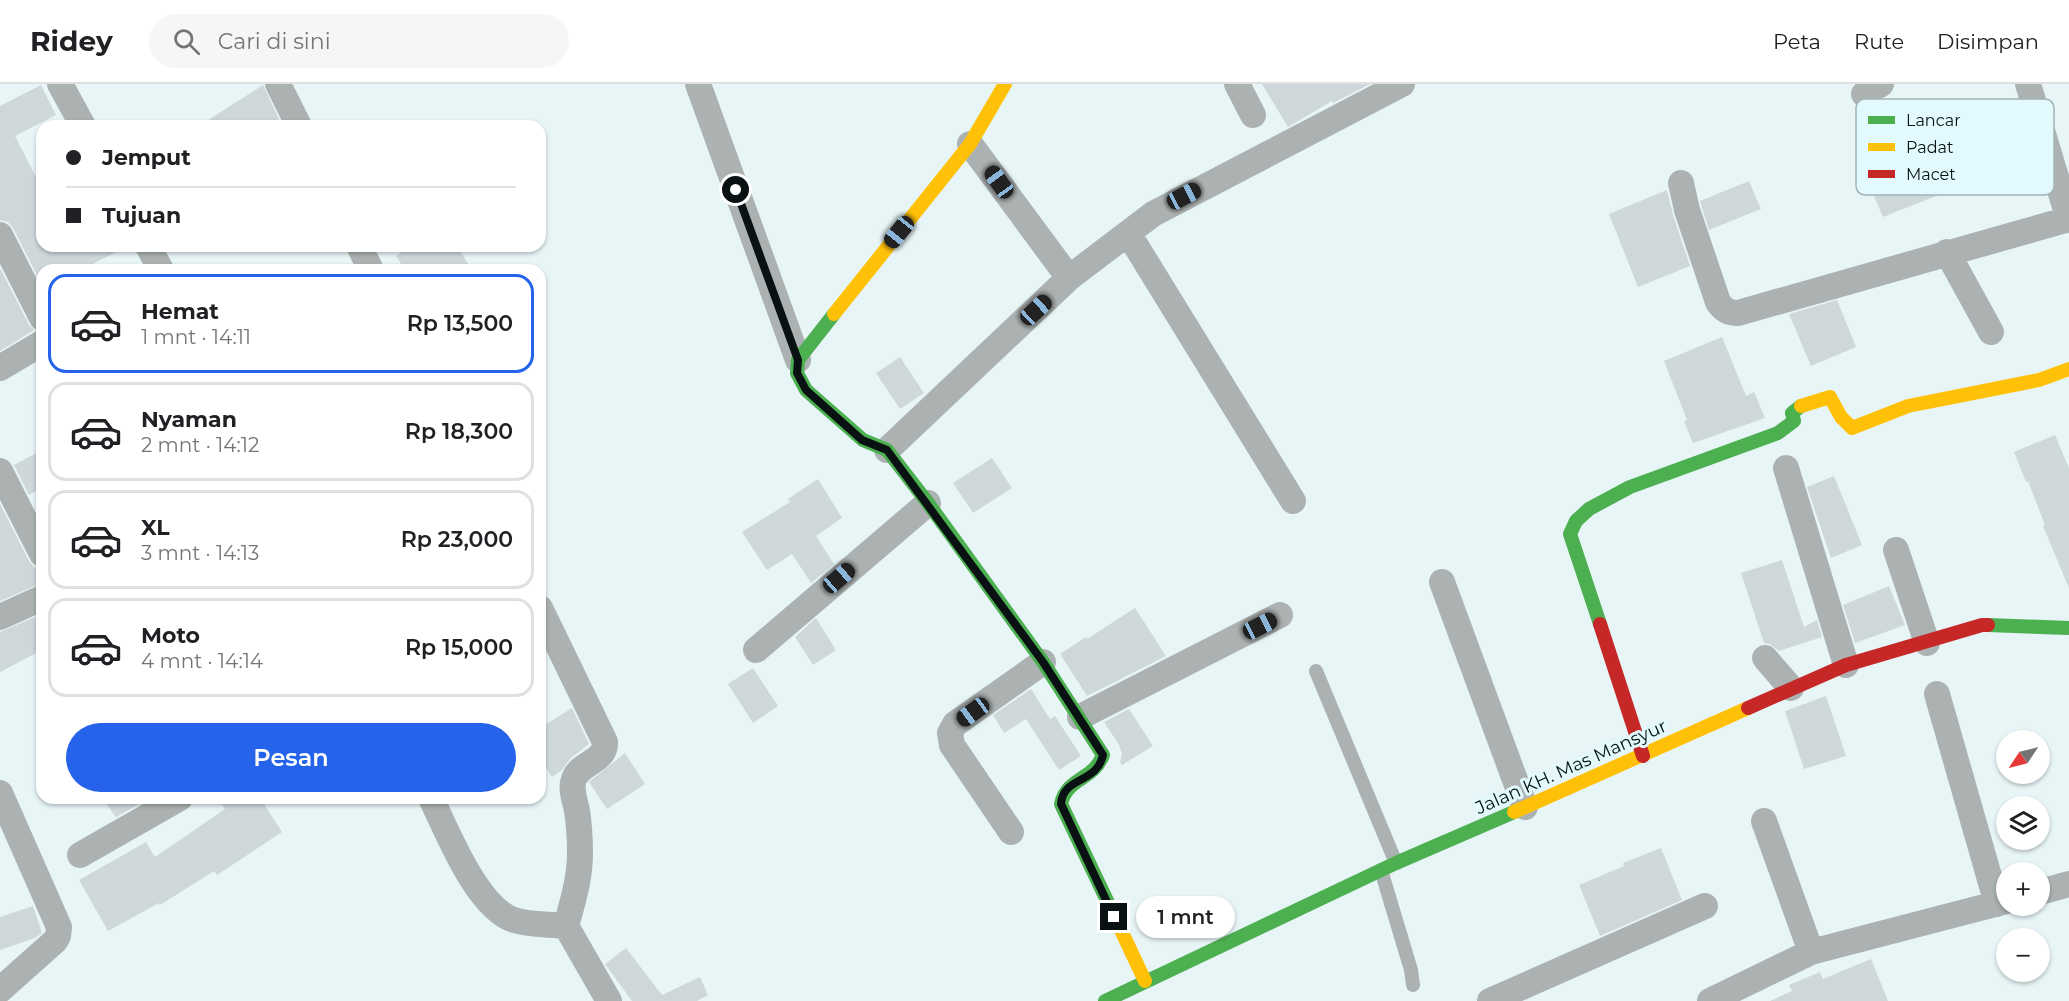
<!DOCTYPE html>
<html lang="id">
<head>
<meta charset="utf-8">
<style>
	body { margin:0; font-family:Montserrat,sans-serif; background:#f6f6f6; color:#202124; height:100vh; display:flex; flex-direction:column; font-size:22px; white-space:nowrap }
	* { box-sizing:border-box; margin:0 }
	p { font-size:20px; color:#757577 }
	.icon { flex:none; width:33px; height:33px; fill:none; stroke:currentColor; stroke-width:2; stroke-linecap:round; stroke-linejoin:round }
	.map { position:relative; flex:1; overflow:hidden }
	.details { position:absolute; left:36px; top:180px; width:510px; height:540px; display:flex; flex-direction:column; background:#fff; border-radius:18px; box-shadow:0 2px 4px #0004 }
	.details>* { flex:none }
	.guide { position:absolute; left:36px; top:36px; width:510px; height:132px; border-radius:18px; box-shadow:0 2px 4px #0004; display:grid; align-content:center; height:132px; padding:0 30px; background:#fff }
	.needle { width:39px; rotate:235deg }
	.tools { position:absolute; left:1996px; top:646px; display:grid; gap:12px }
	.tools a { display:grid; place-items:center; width:54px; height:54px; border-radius:50%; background:#fff; box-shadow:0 2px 4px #0004; font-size:30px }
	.end { position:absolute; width:27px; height:27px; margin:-14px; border:8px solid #091112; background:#fff; box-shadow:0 0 0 3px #fff }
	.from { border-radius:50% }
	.bubble { position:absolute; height:42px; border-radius:21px; background:#fff; box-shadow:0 2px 4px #0004; font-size:20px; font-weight:600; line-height:42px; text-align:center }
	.car { position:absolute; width:18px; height:36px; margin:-18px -9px; border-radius:8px; box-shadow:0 0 4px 2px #0007; background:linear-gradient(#222 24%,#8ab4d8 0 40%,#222 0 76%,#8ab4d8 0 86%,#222 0) }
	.guide b { display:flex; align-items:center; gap:21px; height:57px; font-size:22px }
	.guide b+b { border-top:2px solid #e0e0e0 }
	.guide i { width:15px; height:15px; background:#202124 }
	ul { padding:10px 0 0; list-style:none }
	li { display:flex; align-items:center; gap:18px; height:99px; margin:0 12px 9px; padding:0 18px; border:3px solid #e0e0e0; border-radius:18px }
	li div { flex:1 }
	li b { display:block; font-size:22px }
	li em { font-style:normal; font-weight:600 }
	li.selected { border-color:#2563eb }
	li>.icon { width:54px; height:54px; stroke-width:1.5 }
	.cta { display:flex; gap:12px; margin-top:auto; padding:12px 30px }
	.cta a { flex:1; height:69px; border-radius:36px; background:#2563eb; color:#fff; font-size:24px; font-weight:600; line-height:69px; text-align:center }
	header { display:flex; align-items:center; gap:36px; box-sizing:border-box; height:84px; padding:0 30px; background:#fff; border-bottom:2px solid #e0e0e0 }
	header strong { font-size:28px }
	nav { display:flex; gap:33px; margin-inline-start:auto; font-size:21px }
	.search { width:420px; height:54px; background:#f6f6f6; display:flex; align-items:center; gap:15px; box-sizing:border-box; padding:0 21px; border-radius:33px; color:#757577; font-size:22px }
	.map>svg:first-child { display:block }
	.building { fill:#ced7da }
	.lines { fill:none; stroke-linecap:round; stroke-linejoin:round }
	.lane { stroke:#acb2b1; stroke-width:14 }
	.street { stroke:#acb2b1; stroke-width:26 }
	.fast { stroke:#4caf50; stroke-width:14 }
	.slow { stroke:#ffc107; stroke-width:14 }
	.jam { stroke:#c62828; stroke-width:14 }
	.route { stroke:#091112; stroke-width:8 }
	.labels { text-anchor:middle; stroke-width:6; stroke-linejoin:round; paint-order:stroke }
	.street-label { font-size:18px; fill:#091112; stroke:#e2fafd }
	.key { fill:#e2fafd; stroke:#a1b4b6; stroke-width:1.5 }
	.key-label { font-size:16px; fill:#091112 }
</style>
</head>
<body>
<header>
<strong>Ridey</strong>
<div class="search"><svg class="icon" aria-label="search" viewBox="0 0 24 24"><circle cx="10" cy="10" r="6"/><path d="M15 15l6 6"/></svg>Cari di sini</div>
<nav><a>Peta</a><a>Rute</a><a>Disimpan</a></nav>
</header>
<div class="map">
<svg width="2069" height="917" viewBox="0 0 2069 917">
	<rect width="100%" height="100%" fill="#e8f5f7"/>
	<path class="building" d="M 1262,0 L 1370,0 L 1333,19 L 1332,17 L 1288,43 Z
		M 41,1 L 56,31 L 15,52 L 42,105 L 42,162 L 128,162 L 81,186 L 42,186 L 42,201 L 13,144 L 8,138 L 0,136 L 0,22 Z
		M 263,1 L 279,35 L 269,42 L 199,42 Z
		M 1929,52 L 1951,106 L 1883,133 L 1860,80 Z
		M 1749,97 L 1761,125 L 1709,146 L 1700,117 Z
		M 1667,106 L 1673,131 L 1690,182 L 1638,203 L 1609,130 Z
		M 411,162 L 457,162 L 472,186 L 405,186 L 396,172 Z
		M 0,184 L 29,241 L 34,246 L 0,267 Z
		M 1837,216 L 1856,263 L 1811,282 L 1789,230 Z
		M 1722,253 L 1746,312 L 1754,308 L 1765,334 L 1693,359 L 1684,337 L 1687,336 L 1664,277 Z
		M 900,273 L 924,309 L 900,325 L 876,289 Z
		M 2055,351 L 2069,384 L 2069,504 L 2043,442 L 2045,441 L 2028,397 L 2026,398 L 2014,368 Z
		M 42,366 L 42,404 L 29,411 L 14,381 Z
		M 992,374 L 1012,404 L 973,429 L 953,399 Z
		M 1834,392 L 1862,461 L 1831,474 L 1807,403 Z
		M 818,395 L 842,434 L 816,452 L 834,480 L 811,499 L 792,470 L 767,486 L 742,448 L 790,418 L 788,415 Z
		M 0,420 L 29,477 L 34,483 L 42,485 L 42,499 L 0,517 Z
		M 1782,476 L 1804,543 L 1817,536 L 1822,553 L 1779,567 L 1770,560 L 1764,559 L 1741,489 Z
		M 1889,502 L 1905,541 L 1855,559 L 1843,521 Z
		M 1135,524 L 1166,572 L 1087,612 L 1060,570 L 1086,553 L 1087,555 Z
		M 42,530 L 42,566 L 0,588 L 0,548 Z
		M 816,534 L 836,566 L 813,581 L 795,553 Z
		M 753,584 L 778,622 L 753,639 L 728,600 Z
		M 1031,605 L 1050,635 L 1055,632 L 1081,672 L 1059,686 L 1026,635 L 1004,649 L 993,631 Z
		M 1826,612 L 1846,672 L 1804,685 L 1785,627 Z
		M 572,624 L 589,660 L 571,674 L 561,687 L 552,693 L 540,675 L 540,644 Z
		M 1129,625 L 1153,662 L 1122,681 L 1120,678 L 1122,670 L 1119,661 L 1104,638 Z
		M 625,669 L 645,700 L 607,725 L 589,698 Z
		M 102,714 L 150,714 L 116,733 Z
		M 218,714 L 260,714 L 282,748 L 217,791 L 214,787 L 160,821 L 159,819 L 108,847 L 79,796 L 146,758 L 155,773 L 225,725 Z
		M 1661,764 L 1682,816 L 1600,852 L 1579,801 L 1624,782 L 1623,779 Z
		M 33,822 L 42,849 L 35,854 L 0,866 L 0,833 Z
		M 626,864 L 662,911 L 700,893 L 708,911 L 697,917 L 632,917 L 605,880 Z
		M 1871,875 L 1888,917 L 1770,917 L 1792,907 L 1789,901 L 1820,888 L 1823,895 Z"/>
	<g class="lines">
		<path class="lane" d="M 1316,587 L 1396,779
			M 1381,786 L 1411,886 L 1413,901"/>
		<path class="street" d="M 60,0 L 83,42
			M 278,0 L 299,42
			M 698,0 L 798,276
			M 1237,0 L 1253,31
			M 2028,0 L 2069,136
			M 1864,10 L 1881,0
			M 970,60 L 1069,194
			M 1681,99 L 1687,126 L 1718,218 C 1723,226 1729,229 1738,229 L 2069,135
			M 1128,149 L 1293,417
			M 0,151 L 42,234
			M 148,162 L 161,186
			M 359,162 L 371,186
			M 1947,168 L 1991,248
			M 0,284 L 42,259
			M 887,366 L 1069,194 L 1153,130 L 1402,0
			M 1786,384 L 1846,581
			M 0,387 L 42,470
			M 1896,466 L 1927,559
			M 1442,498 L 1525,723
			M 540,524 L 605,658 C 606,678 580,678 574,695 C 570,705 575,716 577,727 C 579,740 580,755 580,769 C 580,794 573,817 566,842
			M 0,533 L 42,514
			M 756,566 L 928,419
			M 1765,574 L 1791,604
			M 1937,610 L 1997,820
			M 1080,633 L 1280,531
			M 0,709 L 59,843 L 58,852 L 55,857 L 0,906
			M 431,714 C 447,747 477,824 514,836 C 529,841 549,840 566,842 L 609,917
			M 1764,737 L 1811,868
			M 1011,748 L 952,661 L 950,649 L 955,640 L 1043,578
			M 80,771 L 180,714
			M 2040,808 L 2069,800
			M 1490,917 L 1705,822
			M 1710,917 L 1811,868 L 2007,817"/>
		<path class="fast" d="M 834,230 L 798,276 L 797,289 L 806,306 L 863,356 L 887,366 L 928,419 L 1043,578 L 1103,671 C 1093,697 1067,693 1061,720 L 1111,825
			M 1600,540 L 1570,450 L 1576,437 L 1589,425 L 1630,403 L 1778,349 L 1794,337 L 1792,329 L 1801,322
			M 1988,541 L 2069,544
			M 1105,917 L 1396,779 L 1514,728"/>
		<path class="slow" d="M 834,230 L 970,60 L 1005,0
			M 1801,322 L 1830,313 L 1841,333 L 1852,344 L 1908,322 L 2039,296 L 2069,285
			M 1514,728 L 1748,624
			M 1111,825 L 1145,897"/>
		<path class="jam" d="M 1600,540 L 1643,672
			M 1748,624 L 1846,581 L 1982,541 L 1988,541"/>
	</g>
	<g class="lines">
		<path class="route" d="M 736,106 L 798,276 L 797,289 L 806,306 L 862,356 L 887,366 L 1043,578 L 1103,671 C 1097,700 1063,692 1061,720 L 1114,833"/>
	</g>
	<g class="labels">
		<g class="street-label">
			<text transform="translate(1571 683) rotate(-24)" y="6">Jalan KH. Mas Mansyur</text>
		</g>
	</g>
	<rect x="1856" y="15" width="198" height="96" rx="9" class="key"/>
	<rect x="1868" y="32" width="27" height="8" fill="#4caf50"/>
	<rect x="1868" y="59" width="27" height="8" fill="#ffc107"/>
	<rect x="1868" y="86" width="27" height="8" fill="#c62828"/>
	<g class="key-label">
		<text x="1906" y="42">Lancar</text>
		<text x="1906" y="69">Padat</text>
		<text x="1906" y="96">Macet</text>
	</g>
</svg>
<div class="tools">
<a><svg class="needle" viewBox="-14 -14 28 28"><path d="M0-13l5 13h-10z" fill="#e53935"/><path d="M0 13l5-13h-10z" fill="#757577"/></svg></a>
<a><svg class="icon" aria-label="layers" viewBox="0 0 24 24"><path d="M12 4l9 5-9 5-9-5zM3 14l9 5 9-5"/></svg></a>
<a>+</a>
<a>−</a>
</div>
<i class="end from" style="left:736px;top:106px"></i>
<i class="end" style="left:1114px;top:833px"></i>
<div class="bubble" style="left:1136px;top:812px;width:99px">1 mnt</div>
<i class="car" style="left:999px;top:98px;rotate:324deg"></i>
<i class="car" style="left:1184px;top:112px;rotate:62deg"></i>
<i class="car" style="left:899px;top:148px;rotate:219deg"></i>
<i class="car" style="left:1036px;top:226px;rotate:47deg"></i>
<i class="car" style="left:839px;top:494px;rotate:49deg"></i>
<i class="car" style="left:1260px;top:542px;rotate:63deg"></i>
<i class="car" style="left:973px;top:628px;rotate:234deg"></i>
<div class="guide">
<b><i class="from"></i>Jemput</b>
<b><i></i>Tujuan</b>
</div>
<section class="details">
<ul>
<li class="selected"><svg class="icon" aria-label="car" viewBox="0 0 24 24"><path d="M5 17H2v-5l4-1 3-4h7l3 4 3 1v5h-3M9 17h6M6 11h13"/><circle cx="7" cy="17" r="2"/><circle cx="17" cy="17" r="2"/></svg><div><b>Hemat</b><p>1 mnt · 14:11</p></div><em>Rp 13,500</em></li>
<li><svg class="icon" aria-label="car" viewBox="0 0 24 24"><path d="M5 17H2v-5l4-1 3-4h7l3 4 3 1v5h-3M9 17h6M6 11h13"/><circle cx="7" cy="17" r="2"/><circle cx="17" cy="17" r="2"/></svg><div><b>Nyaman</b><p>2 mnt · 14:12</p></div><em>Rp 18,300</em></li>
<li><svg class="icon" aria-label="car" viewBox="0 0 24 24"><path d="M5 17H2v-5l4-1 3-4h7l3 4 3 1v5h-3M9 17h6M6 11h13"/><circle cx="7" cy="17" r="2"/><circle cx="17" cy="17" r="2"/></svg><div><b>XL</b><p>3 mnt · 14:13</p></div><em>Rp 23,000</em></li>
<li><svg class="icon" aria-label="car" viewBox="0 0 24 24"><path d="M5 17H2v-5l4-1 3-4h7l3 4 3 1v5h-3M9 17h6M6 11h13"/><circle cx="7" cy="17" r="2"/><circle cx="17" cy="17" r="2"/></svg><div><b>Moto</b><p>4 mnt · 14:14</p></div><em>Rp 15,000</em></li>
</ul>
<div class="cta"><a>Pesan</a></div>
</section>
</div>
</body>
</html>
